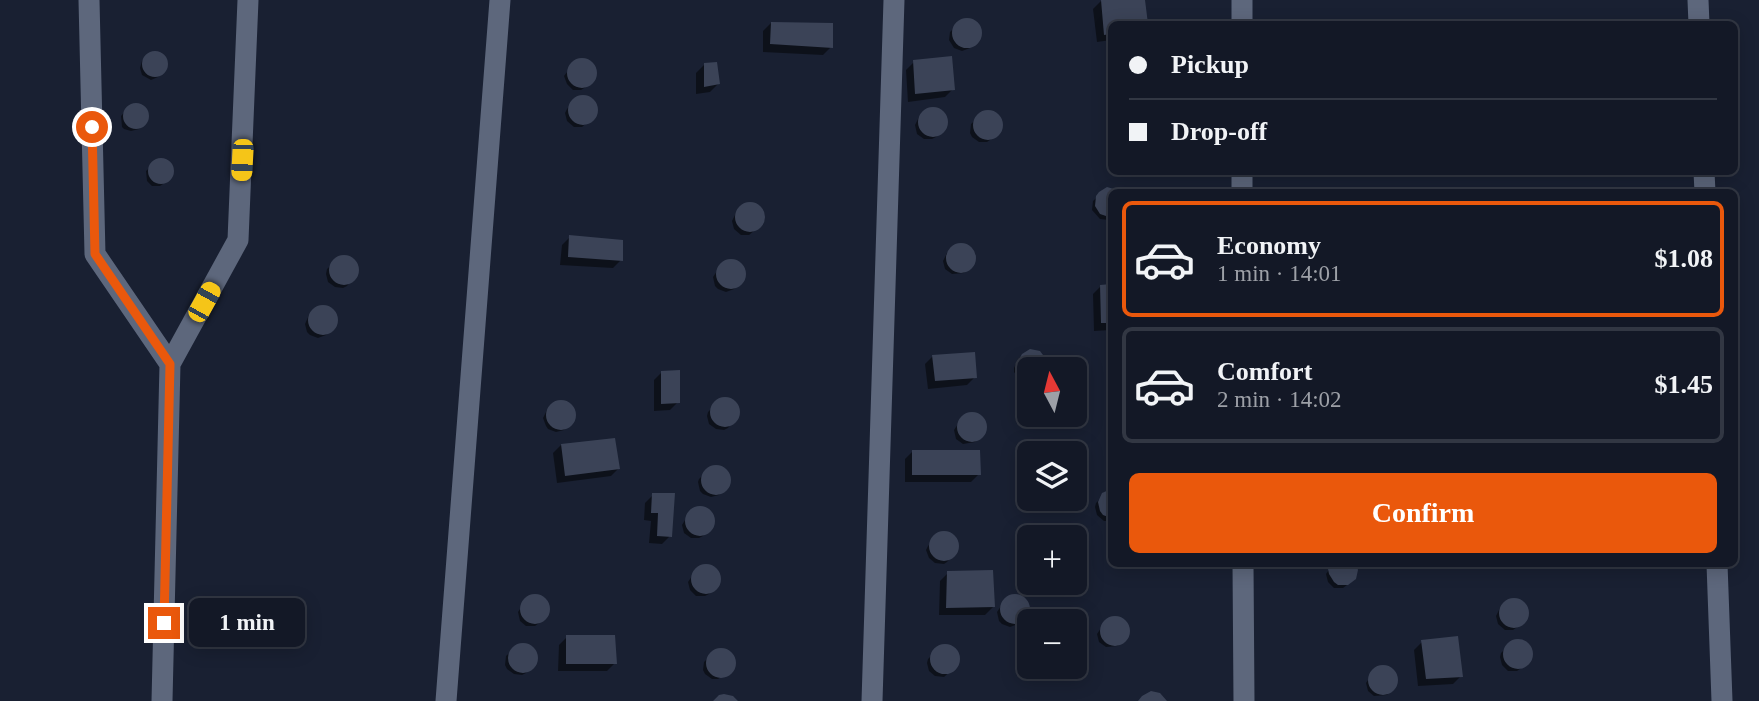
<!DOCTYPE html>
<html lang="en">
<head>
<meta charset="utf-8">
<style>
	body { margin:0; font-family:Georgia,serif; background:#1c212e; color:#f1f3f6; height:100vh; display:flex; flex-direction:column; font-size:26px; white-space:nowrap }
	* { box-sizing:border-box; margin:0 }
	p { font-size:23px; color:#9da0a7 }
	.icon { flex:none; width:38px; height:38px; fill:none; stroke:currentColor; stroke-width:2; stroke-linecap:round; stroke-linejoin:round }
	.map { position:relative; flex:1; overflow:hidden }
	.details { position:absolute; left:1108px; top:189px; width:630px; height:378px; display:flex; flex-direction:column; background:#131826; border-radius:10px; box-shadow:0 4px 18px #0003,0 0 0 2px #323743 }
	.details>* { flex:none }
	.guide { position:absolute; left:1108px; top:21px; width:630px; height:154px; border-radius:10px; box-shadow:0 4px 18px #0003,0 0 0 2px #323743; display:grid; align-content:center; height:154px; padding:0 21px; background:#131826 }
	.needle { width:46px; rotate:353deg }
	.tools { position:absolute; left:1017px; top:357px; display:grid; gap:14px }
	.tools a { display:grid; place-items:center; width:70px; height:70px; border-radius:10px; background:#131826; box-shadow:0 4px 18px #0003,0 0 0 2px #323743; font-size:35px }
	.end { position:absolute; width:32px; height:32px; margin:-16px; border:9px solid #ea580c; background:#fff; box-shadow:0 0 0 4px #fff }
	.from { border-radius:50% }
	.bubble { position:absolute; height:49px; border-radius:10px; background:#131826; box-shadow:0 4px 18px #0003,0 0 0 2px #323743; font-size:23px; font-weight:800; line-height:49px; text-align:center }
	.car { position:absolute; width:21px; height:42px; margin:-21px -10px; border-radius:9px; box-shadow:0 0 5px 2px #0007; background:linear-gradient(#f5c518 24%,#345 0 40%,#f5c518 0 76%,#345 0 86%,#f5c518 0) }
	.guide b { display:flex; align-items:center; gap:24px; height:66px; font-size:26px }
	.guide b+b { border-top:2px solid #323743 }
	.guide i { width:18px; height:18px; background:#f1f3f6 }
	ul { padding:12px 0 0; list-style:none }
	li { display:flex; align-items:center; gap:21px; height:116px; margin:0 14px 10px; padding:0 7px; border:4px solid #323743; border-radius:10px }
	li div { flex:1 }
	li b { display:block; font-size:26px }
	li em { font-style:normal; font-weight:800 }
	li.current { border-color:#ea580c }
	li>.icon { width:63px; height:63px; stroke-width:1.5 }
	.action { display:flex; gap:14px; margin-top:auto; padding:14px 21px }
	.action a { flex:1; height:80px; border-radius:10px; background:#ea580c; color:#fff; font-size:28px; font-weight:800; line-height:80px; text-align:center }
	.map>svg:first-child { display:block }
	.shadow { fill:#0007 }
	.building { fill:#3b4357 }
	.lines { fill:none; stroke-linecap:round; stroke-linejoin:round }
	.street { stroke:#5d677c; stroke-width:21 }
	.route { stroke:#ea580c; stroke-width:9 }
</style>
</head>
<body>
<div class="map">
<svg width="1759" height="701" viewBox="0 0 1759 701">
	<rect width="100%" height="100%" fill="#192032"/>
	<path class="shadow" d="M 1114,0 L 1143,0 L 1146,24 L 1111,24 L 1111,40 L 1097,42 L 1093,9 L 1101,1 Z
		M 965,20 L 974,22 L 979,28 L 979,37 L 970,48 L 962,51 L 954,48 L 949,40 L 950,32 L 961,21 Z
		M 771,23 L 831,47 L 823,55 L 763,52 L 763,31 Z
		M 152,53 L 163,56 L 166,66 L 158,77 L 151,80 L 142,75 L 140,68 L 142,61 Z
		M 585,60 L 594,68 L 595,77 L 589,85 L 581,90 L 573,90 L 567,84 L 564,76 L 573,64 L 576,61 Z
		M 914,62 L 953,89 L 945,97 L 908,102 L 906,70 Z
		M 704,65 L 718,84 L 710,92 L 696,94 L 696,73 Z
		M 581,97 L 590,98 L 595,105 L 596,109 L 594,117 L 589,121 L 582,127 L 574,127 L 567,121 L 565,113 L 567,109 L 573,102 Z
		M 137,104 L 144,107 L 147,118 L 139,129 L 131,131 L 124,129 L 122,127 L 121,116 L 130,106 Z
		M 931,109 L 940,111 L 943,114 L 946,122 L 946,126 L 936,137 L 932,139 L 924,139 L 917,134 L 915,125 L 919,117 Z
		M 986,113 L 995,114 L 1000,120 L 1000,129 L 994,137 L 987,142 L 979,142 L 972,137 L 970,133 L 971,124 L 982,114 Z
		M 158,160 L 165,161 L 171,166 L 172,173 L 163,184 L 160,186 L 152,186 L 147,181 L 146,171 Z
		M 1104,191 L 1117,192 L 1111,192 L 1111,218 L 1109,220 L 1100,219 L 1092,210 L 1093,201 Z
		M 748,204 L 756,206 L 762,213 L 762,221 L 761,225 L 749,235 L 741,235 L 734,229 L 732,221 L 736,213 Z
		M 570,237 L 621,260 L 613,268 L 560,265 L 562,245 Z
		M 959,245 L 967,247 L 973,253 L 973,261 L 964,273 L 952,274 L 945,269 L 943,261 L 947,253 Z
		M 342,257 L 350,259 L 356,266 L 356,274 L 347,286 L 343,288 L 335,287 L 328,282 L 326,274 L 327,269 L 338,259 Z
		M 729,261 L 738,263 L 741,266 L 744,273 L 743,278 L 738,285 L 734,289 L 726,292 L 718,289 L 715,286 L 713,277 L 721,265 Z
		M 1111,285 L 1111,330 L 1094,331 L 1093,294 L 1101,286 Z
		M 321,307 L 330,309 L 333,312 L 336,320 L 334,328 L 330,331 L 326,335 L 318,338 L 310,335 L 307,332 L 305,324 L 309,315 Z
		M 1023,355 L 1045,364 L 1043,369 L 1029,369 L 1029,381 L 1023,381 L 1019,379 L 1014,372 L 1014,368 L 1018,359 Z
		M 933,356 L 975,377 L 967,385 L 928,389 L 925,364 Z
		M 662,372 L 678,402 L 670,410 L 654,411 L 654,380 Z
		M 728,400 L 735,404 L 738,412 L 737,416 L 728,428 L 724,430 L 716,429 L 709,424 L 707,416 L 708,412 L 719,401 Z
		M 559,402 L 568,404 L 573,410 L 574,418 L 564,430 L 556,432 L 548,429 L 546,426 L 543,418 L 547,410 Z
		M 970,414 L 979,416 L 982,419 L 985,427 L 984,431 L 975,442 L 963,444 L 956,439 L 954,430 L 962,418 Z
		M 561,445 L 619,468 L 611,476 L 557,483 L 553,453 Z
		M 913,451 L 979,474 L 971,482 L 905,482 L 905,459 Z
		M 719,467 L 722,468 L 728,474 L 728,483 L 719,495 L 711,497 L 703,494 L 700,491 L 698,482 L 699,479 L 710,468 Z
		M 1111,491 L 1111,521 L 1104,521 L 1097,515 L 1095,507 L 1096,503 L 1107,492 Z
		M 653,495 L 670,536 L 662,544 L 649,543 L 651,521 L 644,520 L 645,503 Z
		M 702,508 L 706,510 L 712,516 L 712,525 L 703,536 L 699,538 L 691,538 L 684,533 L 682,525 L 690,512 L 694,510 Z
		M 947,534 L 951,535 L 956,542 L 957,550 L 947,562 L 944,564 L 935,563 L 929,558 L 926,550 L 928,546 L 938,535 Z
		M 1333,564 L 1353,564 L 1355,566 L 1351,582 L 1343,588 L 1334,588 L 1328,582 L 1326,574 Z
		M 704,566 L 716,570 L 719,578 L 718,582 L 709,594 L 705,596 L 696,596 L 690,590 L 688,582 L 696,570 Z
		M 948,573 L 993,607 L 985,615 L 939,615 L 940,581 Z
		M 1014,596 L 1022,598 L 1025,600 L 1028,608 L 1028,612 L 1023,620 L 1018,624 L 1010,627 L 1002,624 L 999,621 L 997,612 L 1005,600 Z
		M 538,597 L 548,604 L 548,613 L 542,621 L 535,626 L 526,626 L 520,621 L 518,612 L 526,600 L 529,598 Z
		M 1512,600 L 1520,602 L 1526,608 L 1527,612 L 1524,620 L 1520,625 L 1513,630 L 1505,630 L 1498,624 L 1496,616 L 1500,608 Z
		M 1113,618 L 1122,619 L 1125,622 L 1128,630 L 1127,634 L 1118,646 L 1106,647 L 1099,642 L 1097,634 L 1105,622 Z
		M 567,637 L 615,663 L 607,671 L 558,671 L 559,645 Z
		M 1516,641 L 1524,643 L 1530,649 L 1531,653 L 1528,661 L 1524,666 L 1517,671 L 1508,671 L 1502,665 L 1500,657 L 1501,653 L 1508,646 Z
		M 1422,642 L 1461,676 L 1453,684 L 1418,686 L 1414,650 Z
		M 521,645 L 529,646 L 535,653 L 535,661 L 526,673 L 522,675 L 514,674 L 507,669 L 505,665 L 506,656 L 517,646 Z
		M 947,647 L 954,651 L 958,659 L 955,667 L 944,677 L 935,676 L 929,671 L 927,663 L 928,659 L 939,648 Z
		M 723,650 L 727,651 L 733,658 L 734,662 L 731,670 L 718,679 L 712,679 L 705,674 L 703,670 L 704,662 L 715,651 Z
		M 1382,667 L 1390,669 L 1393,671 L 1396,679 L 1396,683 L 1387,695 L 1374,696 L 1368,691 L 1366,683 L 1374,671 Z"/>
	<path class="building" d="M 1101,0 L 1145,0 L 1148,24 L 1111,24 L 1111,34 L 1104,35 Z
		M952 33a15 15 0 1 1 30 0a15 15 0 1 1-30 0Z
		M 771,22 L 833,23 L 833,48 L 770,44 Z
		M142 64a13 13 0 1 1 26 0a13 13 0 1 1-26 0Z
		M 952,56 L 955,90 L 915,94 L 913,60 Z
		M567 73a15 15 0 1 1 30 0a15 15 0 1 1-30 0Z
		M 717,62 L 720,84 L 704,87 L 704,63 Z
		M568 110a15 15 0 1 1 30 0a15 15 0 1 1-30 0Z
		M123 116a13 13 0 1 1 26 0a13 13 0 1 1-26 0Z
		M918 122a15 15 0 1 1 30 0a15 15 0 1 1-30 0Z
		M973 125a15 15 0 1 1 30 0a15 15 0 1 1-30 0Z
		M148 171a13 13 0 1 1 26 0a13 13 0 1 1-26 0Z
		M 1107,187 L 1117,190 L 1120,192 L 1111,192 L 1111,217 L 1109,217 L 1100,214 L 1095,206 L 1096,196 L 1099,192 Z
		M735 217a15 15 0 1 1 30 0a15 15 0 1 1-30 0Z
		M 569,235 L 623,240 L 623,261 L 568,257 Z
		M946 258a15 15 0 1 1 30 0a15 15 0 1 1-30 0Z
		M329 270a15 15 0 1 1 30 0a15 15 0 1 1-30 0Z
		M716 274a15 15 0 1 1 30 0a15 15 0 1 1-30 0Z
		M 1111,284 L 1111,323 L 1101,323 L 1100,285 Z
		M308 320a15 15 0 1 1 30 0a15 15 0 1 1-30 0Z
		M 1030,349 L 1040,351 L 1043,355 L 1047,364 L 1046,369 L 1029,369 L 1029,379 L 1020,372 L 1017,363 L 1022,354 Z
		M 975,352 L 977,378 L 935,381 L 932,355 Z
		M 680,370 L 680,403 L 661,404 L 661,371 Z
		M710 412a15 15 0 1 1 30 0a15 15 0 1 1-30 0Z
		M546 415a15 15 0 1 1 30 0a15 15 0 1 1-30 0Z
		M957 427a15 15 0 1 1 30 0a15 15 0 1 1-30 0Z
		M 615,438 L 620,469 L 565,476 L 561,444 Z
		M 912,450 L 980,450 L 981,475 L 912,475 Z
		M701 480a15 15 0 1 1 30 0a15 15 0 1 1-30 0Z
		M 1111,489 L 1111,518 L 1103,515 L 1100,511 L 1098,502 L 1102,493 Z
		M 652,493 L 675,493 L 672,537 L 657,536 L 658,513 L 651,513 Z
		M685 521a15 15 0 1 1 30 0a15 15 0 1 1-30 0Z
		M929 546a15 15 0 1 1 30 0a15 15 0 1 1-30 0Z
		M 1331,564 L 1356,564 L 1358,570 L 1356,579 L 1348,585 L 1338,585 L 1334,582 L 1329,574 L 1328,569 Z
		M691 579a15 15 0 1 1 30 0a15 15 0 1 1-30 0Z
		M 993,570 L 995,607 L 946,608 L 947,571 Z
		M1000 609a15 15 0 1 1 30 0a15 15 0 1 1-30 0Z
		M520 609a15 15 0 1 1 30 0a15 15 0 1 1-30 0Z
		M1499 613a15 15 0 1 1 30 0a15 15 0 1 1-30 0Z
		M1100 631a15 15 0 1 1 30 0a15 15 0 1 1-30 0Z
		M 566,635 L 615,635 L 617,664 L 566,664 Z
		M 1458,636 L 1463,677 L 1426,679 L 1421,640 Z
		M1503 654a15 15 0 1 1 30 0a15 15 0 1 1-30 0Z
		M508 658a15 15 0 1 1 30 0a15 15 0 1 1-30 0Z
		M930 659a15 15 0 1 1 30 0a15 15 0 1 1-30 0Z
		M706 663a15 15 0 1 1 30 0a15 15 0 1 1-30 0Z
		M1368 680a15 15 0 1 1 30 0a15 15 0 1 1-30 0Z
		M 1151,691 L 1160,693 L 1167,701 L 1138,701 L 1142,696 Z
		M 724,694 L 733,696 L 738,701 L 713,701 L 719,695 Z"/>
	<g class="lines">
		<path class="street" d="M 89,0 L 95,254 L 170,364 L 162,701
			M 1242,0 L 1242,24
			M 1698,0 L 1699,24
			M 1242,172 L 1242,192
			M 1704,172 L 1705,192
			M 170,364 L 238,240 L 248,0
			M 1243,564 L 1244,701
			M 1717,564 L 1722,701
			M 446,701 L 500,0
			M 872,701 L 894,0"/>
	</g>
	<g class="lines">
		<path class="route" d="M 92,127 L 95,254 L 170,364 L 164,623"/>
	</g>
</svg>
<div class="tools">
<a><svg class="needle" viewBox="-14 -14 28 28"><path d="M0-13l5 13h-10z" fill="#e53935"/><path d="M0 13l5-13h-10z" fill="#9da0a7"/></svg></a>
<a><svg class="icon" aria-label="layers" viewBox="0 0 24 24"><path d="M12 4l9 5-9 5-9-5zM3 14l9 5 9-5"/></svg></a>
<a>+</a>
<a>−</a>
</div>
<i class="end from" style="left:92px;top:127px"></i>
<i class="end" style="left:164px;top:623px"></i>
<div class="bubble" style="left:189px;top:598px;width:116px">1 min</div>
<i class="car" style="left:242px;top:160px;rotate:183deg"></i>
<i class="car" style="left:204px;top:302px;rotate:29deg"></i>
<div class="guide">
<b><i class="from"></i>Pickup</b>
<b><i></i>Drop-off</b>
</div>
<section class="details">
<ul>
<li class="current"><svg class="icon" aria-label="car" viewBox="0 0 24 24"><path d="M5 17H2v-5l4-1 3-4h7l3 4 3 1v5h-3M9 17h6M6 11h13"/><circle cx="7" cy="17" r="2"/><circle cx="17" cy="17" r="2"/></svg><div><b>Economy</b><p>1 min · 14:01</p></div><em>$1.08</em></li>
<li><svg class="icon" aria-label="car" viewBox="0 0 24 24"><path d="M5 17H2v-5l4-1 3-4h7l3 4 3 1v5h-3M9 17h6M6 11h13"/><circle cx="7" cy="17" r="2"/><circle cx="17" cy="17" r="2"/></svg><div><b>Comfort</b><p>2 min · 14:02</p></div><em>$1.45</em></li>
</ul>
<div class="action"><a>Confirm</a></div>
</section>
</div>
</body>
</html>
